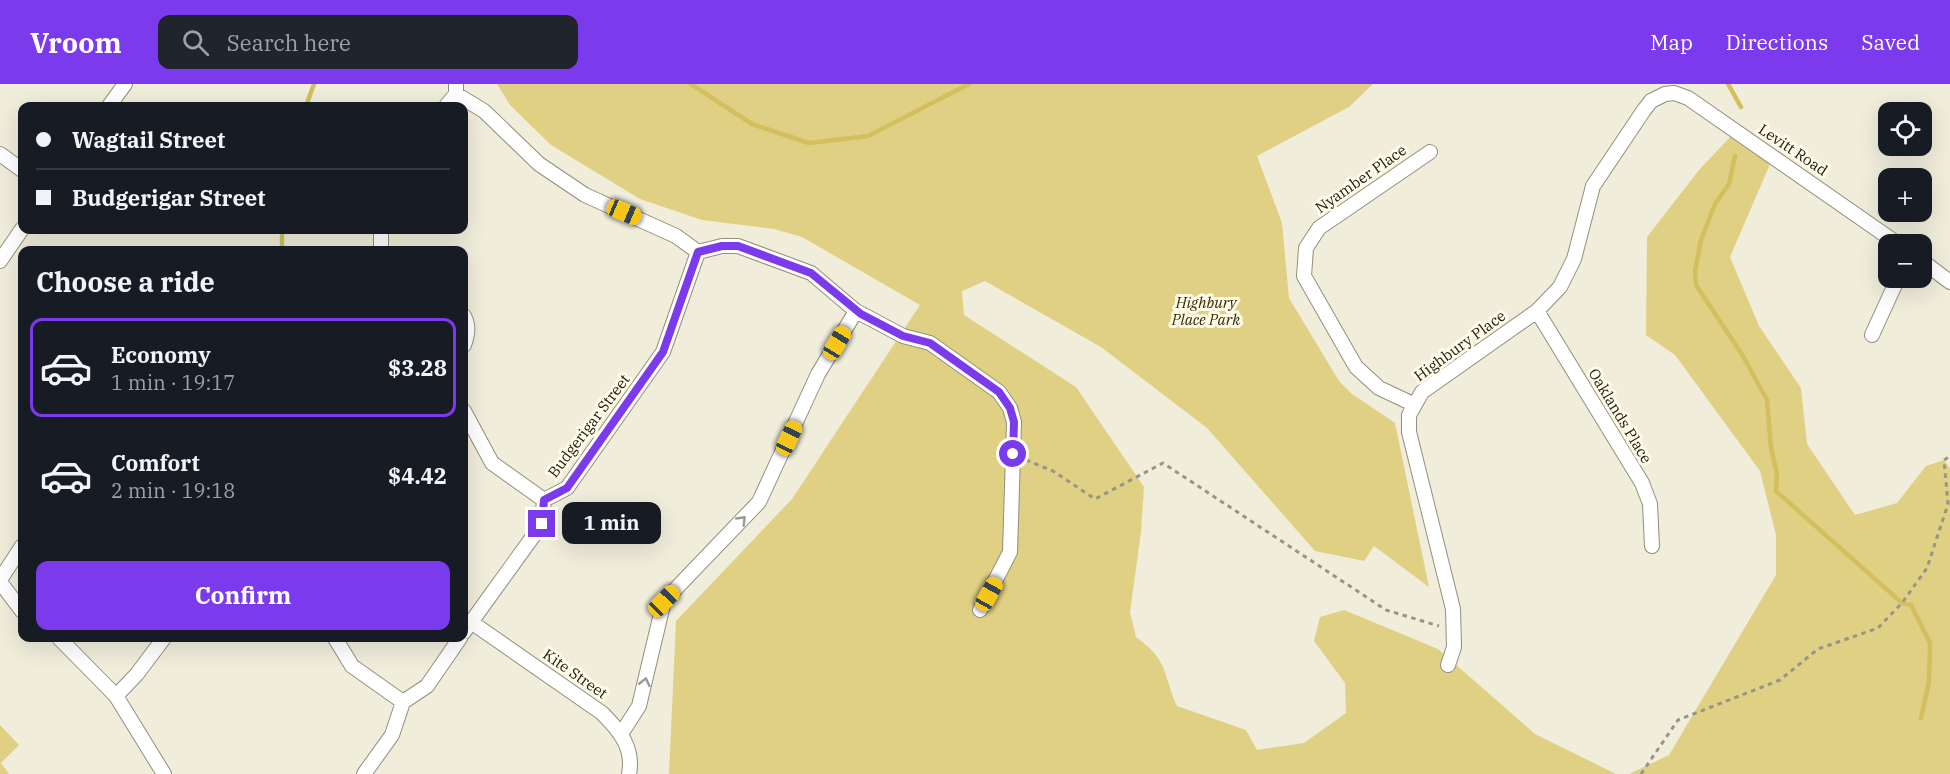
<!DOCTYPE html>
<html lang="en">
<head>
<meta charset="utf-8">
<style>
	body { margin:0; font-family:"IBM Plex Serif",serif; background:#20242c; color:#f1f3f6; height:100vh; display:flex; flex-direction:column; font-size:22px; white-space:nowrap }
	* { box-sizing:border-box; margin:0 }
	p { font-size:20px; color:#9ea1a6 }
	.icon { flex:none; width:33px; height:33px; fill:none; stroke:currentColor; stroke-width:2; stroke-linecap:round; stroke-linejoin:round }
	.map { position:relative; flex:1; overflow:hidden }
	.drawer { position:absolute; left:18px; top:162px; width:450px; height:396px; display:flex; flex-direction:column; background:#171b24; border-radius:12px; box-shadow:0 6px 24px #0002 }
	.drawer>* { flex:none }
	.banner { position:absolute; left:18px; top:18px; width:450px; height:132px; border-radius:12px; box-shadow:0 6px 24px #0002; display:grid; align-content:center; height:132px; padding:0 18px; background:#171b24 }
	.controls { position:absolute; left:1878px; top:18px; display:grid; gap:12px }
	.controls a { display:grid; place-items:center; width:54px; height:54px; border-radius:12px; background:#171b24; box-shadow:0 6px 24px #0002; font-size:30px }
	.end { position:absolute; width:27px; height:27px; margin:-14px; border:8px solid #7c3aed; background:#fff; box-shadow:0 0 0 3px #fff }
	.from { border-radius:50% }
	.bubble { position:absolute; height:42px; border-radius:12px; background:#171b24; box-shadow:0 6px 24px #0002; font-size:20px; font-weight:700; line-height:42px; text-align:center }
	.car { position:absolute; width:18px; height:36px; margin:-18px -9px; border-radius:8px; box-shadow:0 0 4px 2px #0007; background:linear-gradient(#f5c518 24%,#345 0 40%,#f5c518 0 76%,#345 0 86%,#f5c518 0) }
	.banner b { display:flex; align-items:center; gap:21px; height:57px; font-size:22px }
	.banner b+b { border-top:2px solid #363941 }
	.banner i { width:15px; height:15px; background:#f1f3f6 }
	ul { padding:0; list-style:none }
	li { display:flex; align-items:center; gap:18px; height:99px; margin:0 12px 9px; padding:0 6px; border:3px solid transparent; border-radius:12px }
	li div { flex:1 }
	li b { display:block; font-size:22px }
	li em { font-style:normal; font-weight:700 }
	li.active { border-color:#7c3aed }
	li>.icon { width:54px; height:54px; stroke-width:1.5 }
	h2 { padding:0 18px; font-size:27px; line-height:72px }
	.action { display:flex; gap:12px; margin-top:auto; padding:12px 18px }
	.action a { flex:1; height:69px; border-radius:12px; background:#7c3aed; color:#fff; font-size:24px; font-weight:700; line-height:69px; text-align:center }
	header { display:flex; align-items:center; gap:36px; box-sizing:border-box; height:84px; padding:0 30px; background:#7c3aed; color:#fff }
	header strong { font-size:28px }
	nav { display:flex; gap:33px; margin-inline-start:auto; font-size:21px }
	.search { width:420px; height:54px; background:#20242c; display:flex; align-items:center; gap:15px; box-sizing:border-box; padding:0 21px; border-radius:12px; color:#9ea1a6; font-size:22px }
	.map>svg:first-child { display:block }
	.green { fill:#e0d084 }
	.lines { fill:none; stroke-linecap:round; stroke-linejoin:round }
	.stream { stroke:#d3bf5e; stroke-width:4.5 }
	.minor-casing { stroke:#928f7e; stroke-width:16 }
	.path { stroke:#979587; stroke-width:3; stroke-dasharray:4.5 4.5; stroke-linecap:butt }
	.minor { stroke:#fff; stroke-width:14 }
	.oneway { stroke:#989894 }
	.route { stroke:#7c3aed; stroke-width:8 }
	.labels { text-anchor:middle; stroke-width:6; stroke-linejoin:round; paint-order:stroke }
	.street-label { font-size:15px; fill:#1a1912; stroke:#fefae8 }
	.park-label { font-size:15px; font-style:italic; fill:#322a00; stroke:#fefae8 }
</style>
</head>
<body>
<header>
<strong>Vroom</strong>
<div class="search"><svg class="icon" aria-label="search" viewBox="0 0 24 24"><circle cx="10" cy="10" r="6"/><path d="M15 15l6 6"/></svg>Search here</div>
<nav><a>Map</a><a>Directions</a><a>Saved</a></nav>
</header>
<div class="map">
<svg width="1950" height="690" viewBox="0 0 1950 690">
	<rect width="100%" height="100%" fill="#f0eddb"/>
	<path class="green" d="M 497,0 L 1373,0 L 1349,23 L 1257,72 L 1282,139 L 1289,214 L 1339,297 L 1352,310 L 1395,339 L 1429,503 L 1374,462 L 1364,477 L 1315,467 L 1207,344 L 1101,263 L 985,197 L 962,207 L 964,231 L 1076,303 L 1144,403 L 1141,448 L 1130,528 L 1136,553 C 1169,577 1162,588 1177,622 L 1246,646 L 1257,666 L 1304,659 L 1346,629 L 1345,599 L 1314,557 L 1320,533 L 1344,526 L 1438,565 L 1535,650 L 1616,690 L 669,690 L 676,537 L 792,415 L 920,221 L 802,153 L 774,145 L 702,136 L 640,115 L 551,61 L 510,21 Z
		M 1733,50 L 1771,78 L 1730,173 L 1759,242 L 1801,304 L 1807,360 L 1855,431 L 1897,419 L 1926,382 L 1944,376 L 1950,384 L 1950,690 L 1629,690 L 1669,671 L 1776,491 L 1776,451 L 1760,387 L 1675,271 L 1646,251 L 1647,153 L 1699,86 Z
		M 0,641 L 19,661 L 1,679 L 9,690 L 0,690 Z"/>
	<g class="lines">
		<path class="stream" d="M 691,0 L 752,40 L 809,59 L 868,52 L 969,0
			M 1728,0 L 1741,23
			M 306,22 L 314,0
			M 1735,72 L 1729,100 L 1715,120 L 1701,156 L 1695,187 L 1696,201 L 1743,272 L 1767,316 L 1771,364 L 1777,390 L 1776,407 L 1902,519 L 1911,521 L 1930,559 L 1929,598 L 1921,634
			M 282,166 L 282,146"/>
		<defs>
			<path id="minor" d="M 456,0 L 456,10 L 484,27 L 539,80 L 585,111 L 676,152 L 698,168 L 722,162 L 738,162 L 811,189 L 856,227 L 903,252 L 930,259 L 999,308 L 1010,324 L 1014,338 L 1010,468 L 980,526
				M 109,22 L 125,0
				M 446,22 L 456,10
				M 0,70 L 22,86
				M 381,166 L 381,146
				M 0,177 L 22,145
				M 1922,177 L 1950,198
				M 1537,227 L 1642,399 L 1650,420 L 1652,462
				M 464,232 C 469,242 468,250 464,261
				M 1872,251 L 1898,194
				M 1413,320 L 1379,304 L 1356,283 L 1304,192 L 1306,164 L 1319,144 L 1430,68
				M 464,327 L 492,379 L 544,416
				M 0,496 L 22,462
				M 0,498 L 22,527
				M 471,538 L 602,629 C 620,647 634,664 629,690
				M 464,548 L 542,440 L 544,416 L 567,404 L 663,268 L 698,168
				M 59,554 L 116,612 L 164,690
				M 335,554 L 352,582 L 403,618
				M 1448,581 L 1454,563 L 1453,525 L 1409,348 L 1409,331 L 1422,308 L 1537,227 L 1560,203 L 1574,175 L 1593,102 L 1644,26 L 1651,17 L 1665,10 L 1674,9 L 1688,14 L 1898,160
				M 116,612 L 137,590 L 164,554
				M 621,650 L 639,622 L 664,517 L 759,418 L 818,290 L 856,227
				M 364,690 L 392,651 L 403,618 L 427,602 L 460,554"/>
		</defs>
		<use href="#minor" class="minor-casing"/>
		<path class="path" d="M 1026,376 L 1053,387 L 1095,415 L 1163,379 L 1386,526 L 1439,542
			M 1641,690 L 1678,636 L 1780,596 L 1818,565 L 1878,544 L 1902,519 L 1927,484 L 1948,420 L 1944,376 L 1950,372"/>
		<use href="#minor" class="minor"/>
	</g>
	<defs><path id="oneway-chevron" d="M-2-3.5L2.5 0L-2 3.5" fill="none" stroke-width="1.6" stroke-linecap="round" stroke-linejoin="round" transform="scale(1.5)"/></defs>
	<g class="oneway">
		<use href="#oneway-chevron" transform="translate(742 436) rotate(-46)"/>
		<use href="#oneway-chevron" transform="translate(645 598) rotate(-77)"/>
	</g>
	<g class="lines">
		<path class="route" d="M 542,440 L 544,416 L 567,404 L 663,268 L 698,168 L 722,162 L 738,162 L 811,189 L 861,230 L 903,252 L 930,259 L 999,308 L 1010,324 L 1014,338 L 1013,370"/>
	</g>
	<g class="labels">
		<g class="street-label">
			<text transform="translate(1793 66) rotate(34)" y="5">Levitt Road</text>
			<text transform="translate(1361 95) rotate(-35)" y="5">Nyamber Place</text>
			<text transform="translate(1460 262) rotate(-36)" y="5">Highbury Place</text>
			<text transform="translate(1620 332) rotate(59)" y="5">Oaklands Place</text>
			<text transform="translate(589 342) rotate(-53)" y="5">Budgerigar Street</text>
			<text transform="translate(575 590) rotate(35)" y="5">Kite Street</text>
		</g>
		<g class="park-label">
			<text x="1206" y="224">Highbury<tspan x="1206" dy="17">Place Park</tspan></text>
		</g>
	</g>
</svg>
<div class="controls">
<a><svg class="icon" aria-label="locate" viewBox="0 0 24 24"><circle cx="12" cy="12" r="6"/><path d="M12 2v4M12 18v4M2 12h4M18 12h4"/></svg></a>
<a>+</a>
<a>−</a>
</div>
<i class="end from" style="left:1013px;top:370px"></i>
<i class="end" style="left:542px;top:440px"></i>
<div class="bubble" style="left:562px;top:418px;width:99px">1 min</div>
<i class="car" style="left:624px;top:128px;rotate:113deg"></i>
<i class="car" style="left:837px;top:259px;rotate:31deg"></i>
<i class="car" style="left:789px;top:354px;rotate:25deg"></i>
<i class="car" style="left:989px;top:510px;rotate:29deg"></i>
<i class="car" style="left:664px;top:517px;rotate:44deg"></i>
<div class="banner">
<b><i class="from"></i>Wagtail Street</b>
<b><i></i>Budgerigar Street</b>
</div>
<section class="drawer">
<h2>Choose a ride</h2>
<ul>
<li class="active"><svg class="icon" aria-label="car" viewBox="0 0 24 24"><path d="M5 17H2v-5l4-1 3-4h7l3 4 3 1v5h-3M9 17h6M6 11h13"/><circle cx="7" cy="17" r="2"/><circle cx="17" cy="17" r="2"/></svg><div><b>Economy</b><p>1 min · 19:17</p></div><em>$3.28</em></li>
<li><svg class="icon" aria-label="car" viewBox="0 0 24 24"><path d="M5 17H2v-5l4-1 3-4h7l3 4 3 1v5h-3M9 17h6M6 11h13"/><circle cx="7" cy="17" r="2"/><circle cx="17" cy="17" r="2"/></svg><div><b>Comfort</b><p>2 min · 19:18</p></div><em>$4.42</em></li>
</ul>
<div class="action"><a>Confirm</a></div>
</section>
</div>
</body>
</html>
